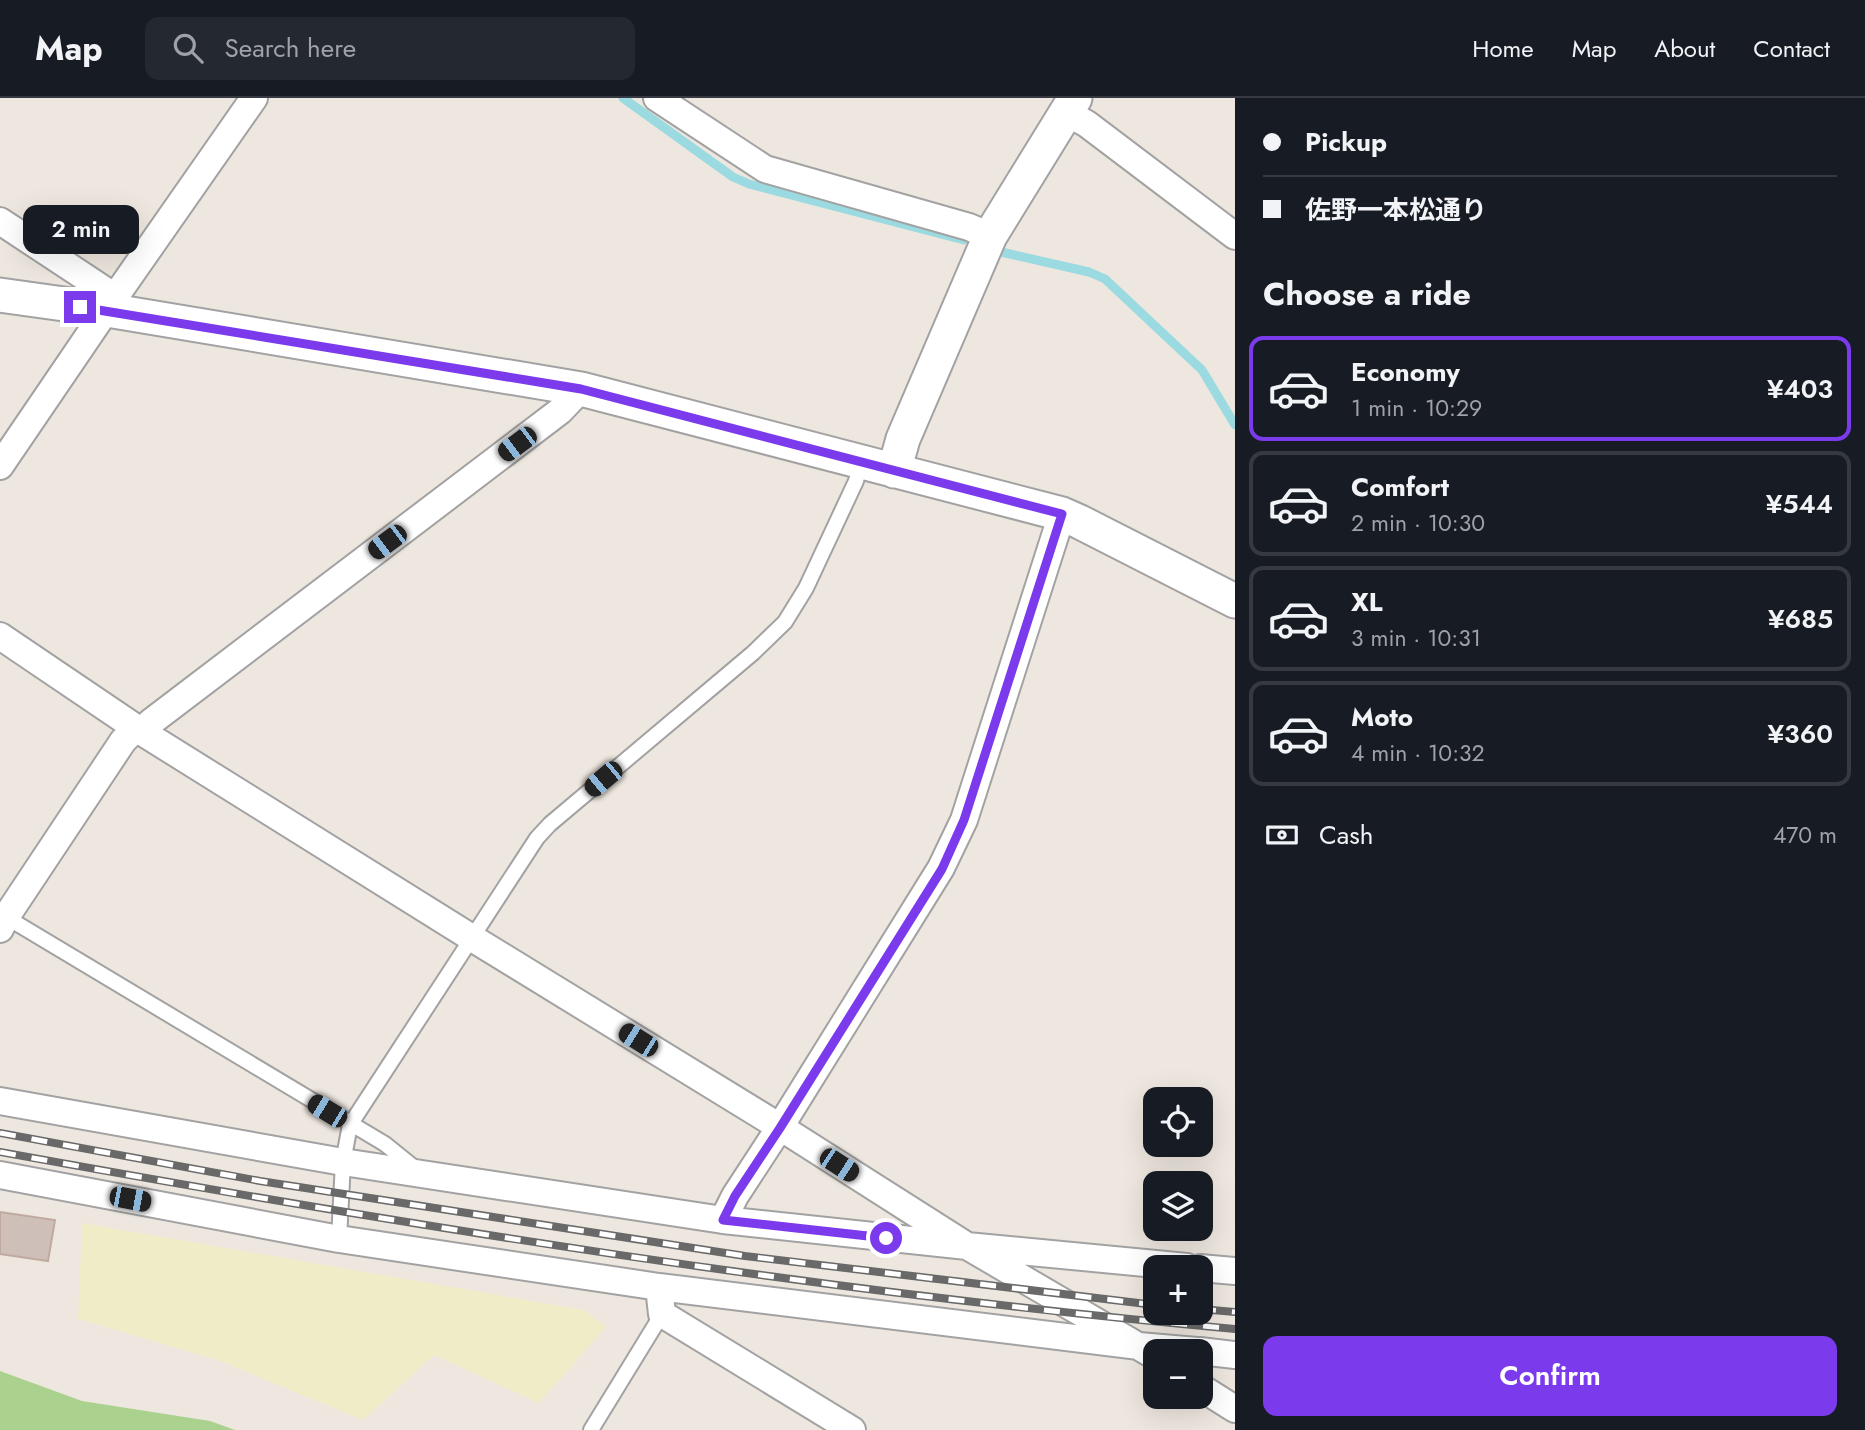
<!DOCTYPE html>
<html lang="en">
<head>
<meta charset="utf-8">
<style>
	body { margin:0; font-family:Jost,"Noto Sans JP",sans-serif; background:#242831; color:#f1f3f6; height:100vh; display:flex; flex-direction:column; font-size:26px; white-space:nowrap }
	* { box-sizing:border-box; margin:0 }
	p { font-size:23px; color:#9ea1a6 }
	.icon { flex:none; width:38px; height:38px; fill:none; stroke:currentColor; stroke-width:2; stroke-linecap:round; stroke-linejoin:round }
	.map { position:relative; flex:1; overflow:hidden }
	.side { display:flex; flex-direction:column; background:#171b24; width:630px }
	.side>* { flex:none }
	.top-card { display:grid; align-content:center; height:154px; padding:0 28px; background:#171b24 }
	.buttons { position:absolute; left:1143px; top:989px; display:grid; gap:14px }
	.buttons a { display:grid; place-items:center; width:70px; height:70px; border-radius:14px; background:#171b24; box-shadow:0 7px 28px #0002; font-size:35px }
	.end { position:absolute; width:32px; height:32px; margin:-16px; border:9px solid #7c3aed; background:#fff; box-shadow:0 0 0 4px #fff }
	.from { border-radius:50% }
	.bubble { position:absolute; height:49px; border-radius:14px; background:#171b24; box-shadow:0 7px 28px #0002; font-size:23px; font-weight:600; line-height:49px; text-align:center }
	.car { position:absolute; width:21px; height:42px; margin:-21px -10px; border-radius:9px; box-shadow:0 0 5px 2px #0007; background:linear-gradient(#222 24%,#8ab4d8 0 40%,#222 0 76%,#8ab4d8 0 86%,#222 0) }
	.top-card b { display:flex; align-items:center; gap:24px; height:66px; font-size:26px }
	.top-card b+b { border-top:2px solid #363941 }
	.top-card i { width:18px; height:18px; background:#f1f3f6 }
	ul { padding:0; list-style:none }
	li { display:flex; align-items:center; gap:21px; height:105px; margin:0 14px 10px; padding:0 14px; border:4px solid #363941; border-radius:14px }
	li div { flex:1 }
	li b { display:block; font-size:26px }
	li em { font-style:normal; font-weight:600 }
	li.selected { border-color:#7c3aed }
	li>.icon { width:63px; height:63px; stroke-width:1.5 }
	h2 { padding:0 28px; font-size:32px; line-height:84px }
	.pay { display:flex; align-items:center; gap:18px; height:77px; padding:0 28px; font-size:26px }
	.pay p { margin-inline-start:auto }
	.primary-button { display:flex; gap:14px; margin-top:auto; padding:14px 28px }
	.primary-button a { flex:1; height:80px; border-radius:14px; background:#7c3aed; color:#fff; font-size:28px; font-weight:600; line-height:80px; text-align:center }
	header { display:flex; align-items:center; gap:42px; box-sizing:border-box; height:98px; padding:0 35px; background:#171b24; border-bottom:2px solid #363941 }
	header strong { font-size:33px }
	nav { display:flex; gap:38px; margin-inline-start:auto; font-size:24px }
	.search { width:490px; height:63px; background:#242831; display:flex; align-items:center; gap:18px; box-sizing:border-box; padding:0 24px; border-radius:14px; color:#9ea1a6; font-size:26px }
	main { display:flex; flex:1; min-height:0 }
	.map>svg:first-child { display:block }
	.farmland { fill:#efedc7 }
	.forest { fill:#abd18f }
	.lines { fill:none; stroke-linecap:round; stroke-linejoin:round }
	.stream { stroke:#9adae0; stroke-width:9 }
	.building { fill:#cebfb8; stroke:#c0aaa0; stroke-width:2 }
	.service-casing { stroke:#a2a2a2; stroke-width:18 }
	.minor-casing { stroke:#a2a2a2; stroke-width:30 }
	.tertiary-casing { stroke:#a2a2a2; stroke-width:37 }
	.service { stroke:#fff; stroke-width:14 }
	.minor { stroke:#fff; stroke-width:26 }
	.tertiary { stroke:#fff; stroke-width:33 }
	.rail-casing { stroke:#696969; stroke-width:8 }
	.rail { stroke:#fff; stroke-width:5; stroke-dasharray:16; stroke-linecap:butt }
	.route { stroke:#7c3aed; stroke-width:9 }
</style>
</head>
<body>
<header>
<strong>Map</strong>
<div class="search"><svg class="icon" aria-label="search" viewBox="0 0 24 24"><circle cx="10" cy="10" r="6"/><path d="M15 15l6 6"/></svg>Search here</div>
<nav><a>Home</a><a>Map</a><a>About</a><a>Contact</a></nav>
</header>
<main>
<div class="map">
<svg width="1235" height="1332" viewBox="0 0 1235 1332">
	<rect width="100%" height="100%" fill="#eee7df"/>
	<path class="farmland" d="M 82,1125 L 584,1212 L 606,1229 L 539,1305 L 434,1257 L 363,1322 L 218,1262 L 78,1221 Z"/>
	<path class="forest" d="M 0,1273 L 82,1303 L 210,1323 L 235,1332 L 0,1332 Z"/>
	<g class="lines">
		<path class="stream" d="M 623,0 L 733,79 L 749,86 L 964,142
			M 1001,154 L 1089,174 L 1105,181 L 1202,272 L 1235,327"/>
	</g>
	<path class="building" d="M 0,1114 L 55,1122 L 48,1163 L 0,1156 Z"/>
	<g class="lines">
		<defs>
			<path id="service" d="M 6,819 L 385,1046 L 416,1071
				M 339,1141 L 343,1064 L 350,1027 L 537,740 L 550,726 L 753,555 L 785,524 L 806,490 L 856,383 L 861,364
				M 591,1332 L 662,1216"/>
			<path id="minor" d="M 657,0 L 765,71 L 969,129 L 990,138
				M 1066,14 L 1087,26 L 1235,138
				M 0,123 L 115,199
				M 0,368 L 115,199 L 254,0
				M 0,538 L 142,634 L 472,840 L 780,1029 L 967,1148 L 1155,1258
				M 142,634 L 151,624 L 560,313 L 581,291
				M 0,831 L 6,819 L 123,643 L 136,630
				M 0,1003 L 343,1064 L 723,1122 L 967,1148 L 1187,1169
				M 0,1077 L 339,1141 L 659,1189 L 1139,1248 L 1197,1253
				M 723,1122 L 735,1098 L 780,1029 L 941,770 L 964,722 L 1062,416
				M 1200,1170 L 1235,1173
				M 659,1189 L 662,1216 L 852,1332
				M 1200,1253 L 1235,1257
				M 1200,1289 L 1235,1311"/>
			<path id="tertiary" d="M 0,197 L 107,212 L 581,291 L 1062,416 L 1080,424 L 1235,503
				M 894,373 L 903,341 L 990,138 L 1075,0"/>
		</defs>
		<use href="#service" class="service-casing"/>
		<use href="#minor" class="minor-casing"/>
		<use href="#tertiary" class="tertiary-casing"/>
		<use href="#service" class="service"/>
		<use href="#minor" class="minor"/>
		<use href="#tertiary" class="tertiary"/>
		<defs>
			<path id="rail" d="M 0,1035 L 260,1083 L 745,1158 L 1155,1207
				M 0,1054 C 409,1128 821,1194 1235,1231
				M 1200,1211 L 1235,1214"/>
		</defs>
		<use href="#rail" class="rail-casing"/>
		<use href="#rail" class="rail"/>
	</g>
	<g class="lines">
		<path class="route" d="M 80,209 L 581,291 L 1062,416 L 964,722 L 942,771 L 780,1030 L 735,1098 L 723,1122 L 886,1140"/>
	</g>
</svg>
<div class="buttons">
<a><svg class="icon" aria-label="locate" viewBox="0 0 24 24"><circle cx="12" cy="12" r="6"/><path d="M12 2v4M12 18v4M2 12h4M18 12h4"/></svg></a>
<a><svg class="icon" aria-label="layers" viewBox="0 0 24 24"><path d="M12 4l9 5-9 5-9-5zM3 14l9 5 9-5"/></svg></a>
<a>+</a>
<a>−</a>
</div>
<i class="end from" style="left:886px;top:1140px"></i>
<i class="end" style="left:80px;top:209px"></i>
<div class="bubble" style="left:23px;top:107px;width:116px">2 min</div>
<i class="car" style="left:517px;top:346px;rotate:233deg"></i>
<i class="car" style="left:387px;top:444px;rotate:233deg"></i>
<i class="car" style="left:603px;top:681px;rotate:230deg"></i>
<i class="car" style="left:638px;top:942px;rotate:302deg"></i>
<i class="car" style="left:327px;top:1013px;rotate:301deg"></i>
<i class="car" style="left:839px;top:1067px;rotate:123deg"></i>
<i class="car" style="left:130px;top:1101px;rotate:101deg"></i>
</div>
<section class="side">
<div class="top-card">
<b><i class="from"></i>Pickup</b>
<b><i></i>佐野一本松通り</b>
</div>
<h2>Choose a ride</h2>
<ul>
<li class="selected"><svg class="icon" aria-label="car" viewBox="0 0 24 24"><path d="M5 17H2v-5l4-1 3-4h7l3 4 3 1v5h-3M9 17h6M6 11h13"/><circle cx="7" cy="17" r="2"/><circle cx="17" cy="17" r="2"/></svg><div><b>Economy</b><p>1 min · 10:29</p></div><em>¥403</em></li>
<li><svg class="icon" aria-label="car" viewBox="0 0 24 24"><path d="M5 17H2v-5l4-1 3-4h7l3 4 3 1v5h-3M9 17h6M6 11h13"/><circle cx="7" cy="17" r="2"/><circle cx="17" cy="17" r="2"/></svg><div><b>Comfort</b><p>2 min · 10:30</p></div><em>¥544</em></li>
<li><svg class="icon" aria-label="car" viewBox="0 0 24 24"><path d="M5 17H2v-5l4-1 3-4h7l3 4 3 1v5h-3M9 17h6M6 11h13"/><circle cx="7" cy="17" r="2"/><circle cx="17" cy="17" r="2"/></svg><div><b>XL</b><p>3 min · 10:31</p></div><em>¥685</em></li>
<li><svg class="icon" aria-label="car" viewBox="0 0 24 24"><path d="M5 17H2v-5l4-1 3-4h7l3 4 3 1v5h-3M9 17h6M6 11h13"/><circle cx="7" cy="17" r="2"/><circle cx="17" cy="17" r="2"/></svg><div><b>Moto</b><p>4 min · 10:32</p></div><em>¥360</em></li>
</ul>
<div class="pay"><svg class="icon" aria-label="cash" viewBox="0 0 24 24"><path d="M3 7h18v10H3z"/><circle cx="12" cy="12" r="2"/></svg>Cash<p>470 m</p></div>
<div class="primary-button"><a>Confirm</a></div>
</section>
</main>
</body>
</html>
